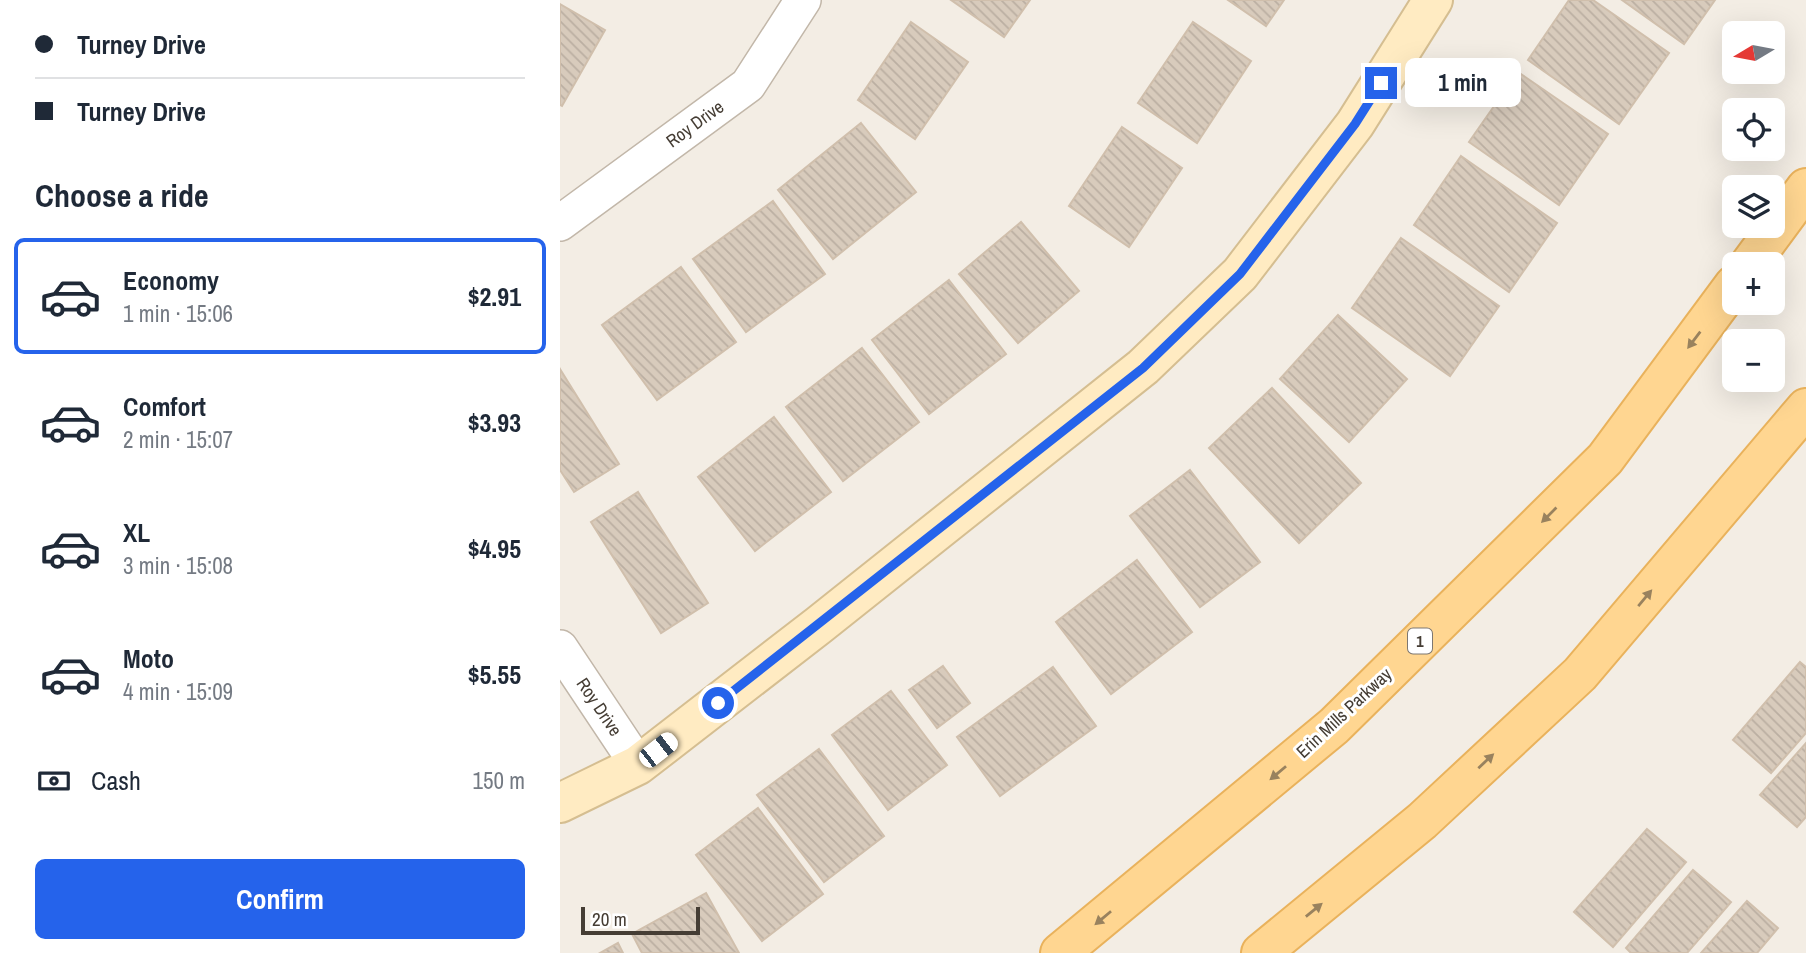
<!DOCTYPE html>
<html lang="en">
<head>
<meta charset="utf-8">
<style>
	body { margin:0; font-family:"Archivo Narrow",sans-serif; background:#f6f6f7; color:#1f2937; height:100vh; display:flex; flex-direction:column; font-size:26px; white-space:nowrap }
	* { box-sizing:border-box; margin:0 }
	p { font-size:23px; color:#747a83 }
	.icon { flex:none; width:38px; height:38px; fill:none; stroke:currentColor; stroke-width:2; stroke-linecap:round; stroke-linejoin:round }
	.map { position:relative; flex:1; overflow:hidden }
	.panel { display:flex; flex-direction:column; background:#fff; width:560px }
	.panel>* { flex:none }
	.guide { display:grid; align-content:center; height:154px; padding:0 35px; background:#fff }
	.needle { width:46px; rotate:260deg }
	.buttons { position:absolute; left:1162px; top:21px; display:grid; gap:14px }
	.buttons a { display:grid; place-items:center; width:63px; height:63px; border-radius:10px; background:#fff; box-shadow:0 7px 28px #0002; font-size:35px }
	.scale { position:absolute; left:21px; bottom:18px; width:119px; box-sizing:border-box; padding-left:7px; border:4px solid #453d34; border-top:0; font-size:19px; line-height:24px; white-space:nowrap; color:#453d34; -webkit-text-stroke:5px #fff; paint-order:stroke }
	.end { position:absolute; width:32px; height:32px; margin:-16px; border:9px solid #2563eb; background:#fff; box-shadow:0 0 0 4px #fff }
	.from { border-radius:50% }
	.bubble { position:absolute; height:49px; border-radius:10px; background:#fff; box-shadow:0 7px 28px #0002; font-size:23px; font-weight:700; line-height:49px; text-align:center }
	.car { position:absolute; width:21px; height:42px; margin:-21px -10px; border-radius:9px; box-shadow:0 0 5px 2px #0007; background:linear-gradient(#fff 24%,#345 0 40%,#fff 0 76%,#345 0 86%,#fff 0) }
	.guide b { display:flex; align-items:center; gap:24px; height:66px; font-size:26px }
	.guide b+b { border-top:2px solid #e0e1e3 }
	.guide i { width:18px; height:18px; background:#1f2937 }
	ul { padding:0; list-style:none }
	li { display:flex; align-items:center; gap:21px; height:116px; margin:0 14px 10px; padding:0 21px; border:4px solid transparent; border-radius:10px }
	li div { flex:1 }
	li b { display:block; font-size:26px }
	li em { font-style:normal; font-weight:700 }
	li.on { border-color:#2563eb }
	li>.icon { width:63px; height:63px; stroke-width:1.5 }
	h2 { padding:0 35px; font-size:32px; line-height:84px }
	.pay { display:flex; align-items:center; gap:18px; height:77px; padding:0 35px; font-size:26px }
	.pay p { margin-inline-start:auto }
	.primary-button { display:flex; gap:14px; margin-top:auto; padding:14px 35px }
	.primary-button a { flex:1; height:80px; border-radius:10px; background:#2563eb; color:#fff; font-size:28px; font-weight:700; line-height:80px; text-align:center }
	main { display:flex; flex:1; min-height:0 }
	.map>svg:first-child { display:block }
	.building { fill:url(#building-back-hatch); stroke:#d0bfac; stroke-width:2 }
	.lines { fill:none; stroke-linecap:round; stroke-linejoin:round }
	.street-casing { stroke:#c2b7a9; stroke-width:38 }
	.secondary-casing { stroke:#d5be91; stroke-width:42 }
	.primary-casing { stroke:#e9b25c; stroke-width:42 }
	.street { stroke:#fff; stroke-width:35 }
	.secondary { stroke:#ffebc2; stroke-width:38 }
	.primary { stroke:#ffd691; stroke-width:38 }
	.oneway { fill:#99825e }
	.route { stroke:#2563eb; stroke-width:9 }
	.labels { text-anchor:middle; stroke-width:6; stroke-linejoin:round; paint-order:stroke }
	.shield { fill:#fff; stroke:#7d7771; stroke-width:2 }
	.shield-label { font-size:16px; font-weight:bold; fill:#453d34 }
	.street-label { font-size:18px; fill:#453d34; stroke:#fff }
</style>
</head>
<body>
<main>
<section class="panel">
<div class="guide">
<b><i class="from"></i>Turney Drive</b>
<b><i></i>Turney Drive</b>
</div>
<h2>Choose a ride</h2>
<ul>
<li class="on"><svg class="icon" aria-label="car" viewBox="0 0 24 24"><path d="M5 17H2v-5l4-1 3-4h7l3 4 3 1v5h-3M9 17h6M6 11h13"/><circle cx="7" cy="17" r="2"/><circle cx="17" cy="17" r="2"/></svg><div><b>Economy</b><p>1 min · 15:06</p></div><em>$2.91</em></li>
<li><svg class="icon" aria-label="car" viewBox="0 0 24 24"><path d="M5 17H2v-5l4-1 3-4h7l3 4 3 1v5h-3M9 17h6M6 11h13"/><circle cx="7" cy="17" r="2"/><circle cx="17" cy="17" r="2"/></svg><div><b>Comfort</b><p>2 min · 15:07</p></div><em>$3.93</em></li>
<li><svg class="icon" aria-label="car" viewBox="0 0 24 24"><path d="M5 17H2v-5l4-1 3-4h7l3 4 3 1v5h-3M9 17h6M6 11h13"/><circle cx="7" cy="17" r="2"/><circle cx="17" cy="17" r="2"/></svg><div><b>XL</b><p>3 min · 15:08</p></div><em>$4.95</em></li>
<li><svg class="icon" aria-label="car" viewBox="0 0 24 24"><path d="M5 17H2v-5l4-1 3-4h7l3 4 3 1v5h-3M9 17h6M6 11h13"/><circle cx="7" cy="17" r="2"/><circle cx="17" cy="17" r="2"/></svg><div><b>Moto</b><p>4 min · 15:09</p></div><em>$5.55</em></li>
</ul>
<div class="pay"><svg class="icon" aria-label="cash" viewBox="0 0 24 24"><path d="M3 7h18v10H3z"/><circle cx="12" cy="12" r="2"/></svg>Cash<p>150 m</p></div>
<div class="primary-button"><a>Confirm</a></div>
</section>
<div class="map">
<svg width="1246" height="953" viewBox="0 0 1246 953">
	<defs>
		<pattern id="building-back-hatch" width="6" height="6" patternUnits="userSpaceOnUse" patternTransform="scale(1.75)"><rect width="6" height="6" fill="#d8cbbc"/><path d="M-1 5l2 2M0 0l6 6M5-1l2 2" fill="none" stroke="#bbafa2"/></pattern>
	</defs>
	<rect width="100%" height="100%" fill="#f3ede4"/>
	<path class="building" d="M 391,0 L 470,0 L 444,37 Z
		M 668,0 L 724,0 L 706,26 Z
		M 1009,0 L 1033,0 L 1109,53 L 1059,124 L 968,60 Z
		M 1062,0 L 1155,0 L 1124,44 Z
		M 0,4 L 45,30 L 2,106 L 0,105 Z
		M 351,22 L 408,62 L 355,139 L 298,100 Z
		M 633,22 L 691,61 L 637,143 L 578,103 Z
		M 958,72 L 1048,134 L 999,205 L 909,142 Z
		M 301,123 L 356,192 L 273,259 L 218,190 Z
		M 562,127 L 622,168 L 569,247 L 509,206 Z
		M 901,156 L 997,223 L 949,292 L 854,225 Z
		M 213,201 L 265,274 L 186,332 L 133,259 Z
		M 461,222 L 519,291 L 458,343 L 399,274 Z
		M 841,238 L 939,306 L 890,376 L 792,308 Z
		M 121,267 L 176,342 L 97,400 L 42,325 Z
		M 389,280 L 446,354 L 369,414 L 312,340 Z
		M 778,315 L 847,379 L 789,442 L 720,379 Z
		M 302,348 L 359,422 L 283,481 L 226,407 Z
		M 0,369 L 59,464 L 14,492 L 0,470 Z
		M 712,388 L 801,483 L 739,543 L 649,448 Z
		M 214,417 L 271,492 L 195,551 L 138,477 Z
		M 630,470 L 700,562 L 640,607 L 570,516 Z
		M 78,492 L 148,603 L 101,633 L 31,522 Z
		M 577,560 L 632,632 L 551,694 L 496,622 Z
		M 1240,662 L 1246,667 L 1246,733 L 1211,773 L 1173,740 Z
		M 383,666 L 410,703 L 377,728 L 349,690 Z
		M 493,667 L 536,726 L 440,796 L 397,737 Z
		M 331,691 L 387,765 L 328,810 L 272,735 Z
		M 1246,743 L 1246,817 L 1237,827 L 1200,795 Z
		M 259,749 L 324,836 L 264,882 L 197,795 Z
		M 198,808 L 263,894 L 202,941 L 136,855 Z
		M 1087,829 L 1126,862 L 1053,947 L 1014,912 Z
		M 1133,870 L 1171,902 L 1127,953 L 1071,953 L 1066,948 Z
		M 146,893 L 179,953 L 82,953 L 72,934 Z
		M 1187,901 L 1218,928 L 1197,953 L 1141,953 Z
		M 58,943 L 63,953 L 40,953 Z"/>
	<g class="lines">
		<defs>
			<path id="street" d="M 0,223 L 188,85 L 243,0
				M 0,648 L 78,765"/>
			<path id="secondary" d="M 0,803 L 78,765 L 259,625 L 583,367 L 680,274 L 795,124 L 873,0"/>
			<path id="primary" d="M 1190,264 L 1246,188
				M 500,953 L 774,726 L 1045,459 L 1174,285
				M 701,953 L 862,821 L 1020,674 L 1246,408"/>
		</defs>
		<use href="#street" class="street-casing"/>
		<use href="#secondary" class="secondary-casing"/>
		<use href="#primary" class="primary-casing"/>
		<use href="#street" class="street"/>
		<use href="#secondary" class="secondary"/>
		<use href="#primary" class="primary"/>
	</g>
	<defs><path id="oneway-solid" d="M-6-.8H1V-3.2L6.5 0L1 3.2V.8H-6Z" transform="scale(1.75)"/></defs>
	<g class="oneway">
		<use href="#oneway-solid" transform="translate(1134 340) rotate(127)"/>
		<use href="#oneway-solid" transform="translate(989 515) rotate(135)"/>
		<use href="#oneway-solid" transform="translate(1085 598) rotate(-50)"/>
		<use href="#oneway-solid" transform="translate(926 761) rotate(-43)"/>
		<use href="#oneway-solid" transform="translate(718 773) rotate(140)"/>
		<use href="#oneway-solid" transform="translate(754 910) rotate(-39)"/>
		<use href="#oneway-solid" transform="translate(543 918) rotate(140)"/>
	</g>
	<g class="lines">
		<path class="route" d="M 158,703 L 583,368 L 680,274 L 795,124 L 821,83"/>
	</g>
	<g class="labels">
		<rect class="shield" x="848" y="628.5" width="24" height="25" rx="5"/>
		<g class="shield-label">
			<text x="860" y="647">1</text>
		</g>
		<g class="street-label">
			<text transform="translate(135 124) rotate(-36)" y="6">Roy Drive</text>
			<text transform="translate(39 707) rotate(56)" y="6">Roy Drive</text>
			<text transform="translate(784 713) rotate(-43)" y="6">Erin Mills Parkway</text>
		</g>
	</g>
</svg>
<div class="buttons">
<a><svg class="needle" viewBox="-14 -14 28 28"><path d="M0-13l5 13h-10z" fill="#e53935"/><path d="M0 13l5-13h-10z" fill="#747a83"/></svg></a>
<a><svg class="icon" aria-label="locate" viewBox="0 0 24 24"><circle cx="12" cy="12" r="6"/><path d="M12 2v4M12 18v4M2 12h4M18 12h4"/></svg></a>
<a><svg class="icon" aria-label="layers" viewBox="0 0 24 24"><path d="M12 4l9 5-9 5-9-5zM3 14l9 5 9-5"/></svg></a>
<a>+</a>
<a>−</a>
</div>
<div class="scale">20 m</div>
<i class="end from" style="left:158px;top:703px"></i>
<i class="end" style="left:821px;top:83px"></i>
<div class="bubble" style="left:845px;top:58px;width:116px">1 min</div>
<i class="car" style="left:98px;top:750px;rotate:52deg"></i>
</div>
</main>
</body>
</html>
